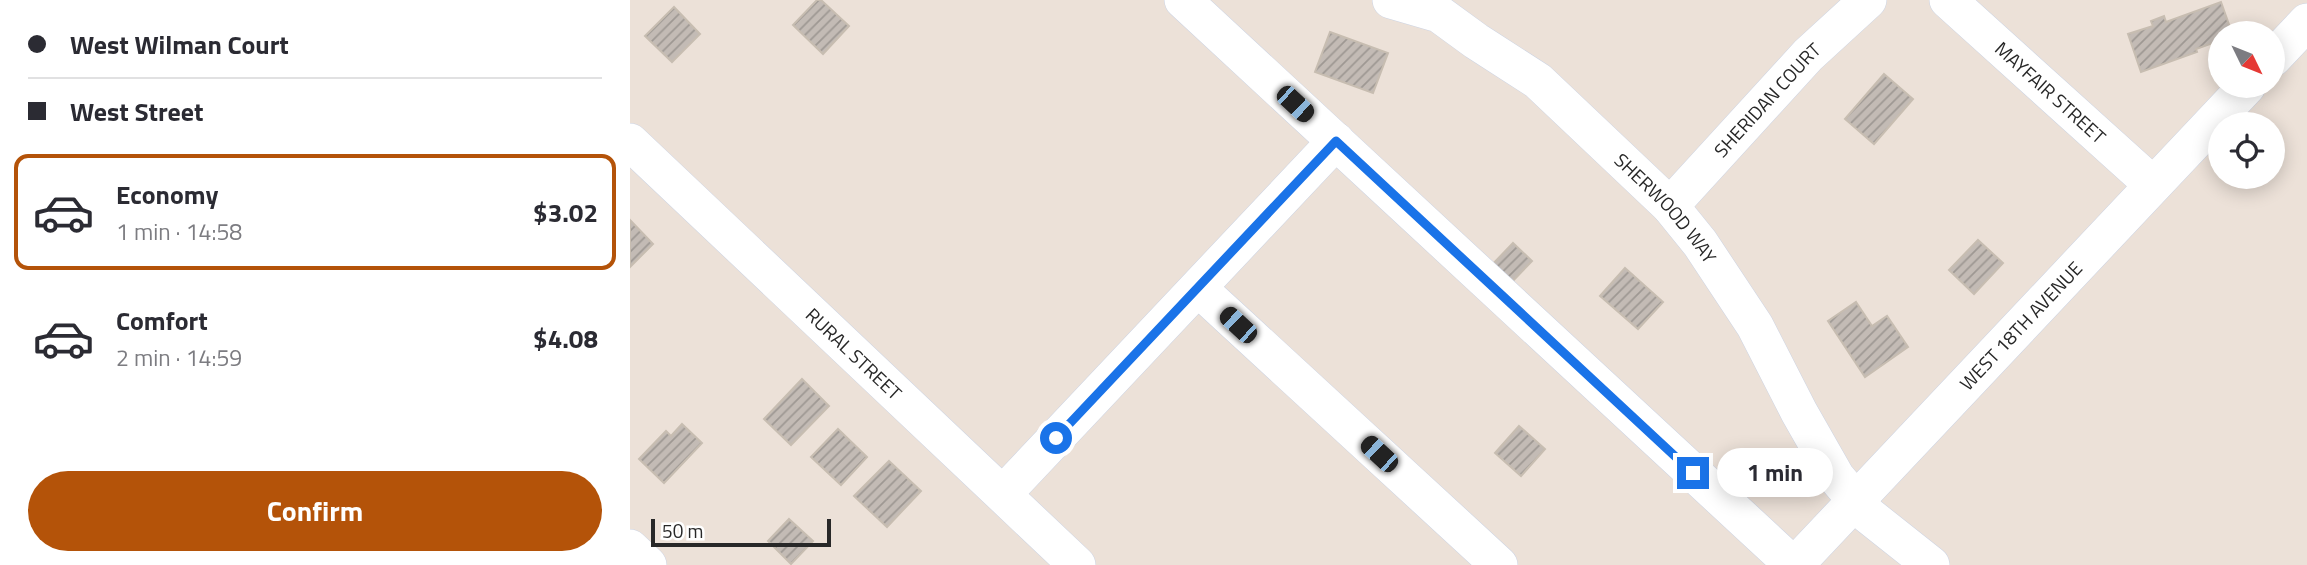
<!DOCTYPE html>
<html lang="en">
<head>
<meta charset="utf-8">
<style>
	body { margin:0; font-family:"Titillium Web",sans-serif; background:#f2f2f3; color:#2b2b33; height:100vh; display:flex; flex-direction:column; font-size:26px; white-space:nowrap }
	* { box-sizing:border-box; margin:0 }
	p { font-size:23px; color:#7c7c81 }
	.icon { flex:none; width:38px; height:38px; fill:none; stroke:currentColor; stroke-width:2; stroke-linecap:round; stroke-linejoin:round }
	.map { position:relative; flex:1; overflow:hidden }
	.panel { display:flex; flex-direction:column; background:#fff; width:630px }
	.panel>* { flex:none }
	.hud { display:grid; align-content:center; height:154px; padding:0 28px; background:#fff }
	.needle { width:46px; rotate:133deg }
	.controls { position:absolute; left:1578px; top:21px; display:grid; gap:14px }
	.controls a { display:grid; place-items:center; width:77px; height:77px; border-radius:50%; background:#fff; box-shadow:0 4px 18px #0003; font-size:35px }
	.scale { position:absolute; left:21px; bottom:18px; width:180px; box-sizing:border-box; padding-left:7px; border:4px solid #282828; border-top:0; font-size:19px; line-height:24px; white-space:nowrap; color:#282828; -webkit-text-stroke:5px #fff; paint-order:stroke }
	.end { position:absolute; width:32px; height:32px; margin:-16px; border:9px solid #1a73e8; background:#fff; box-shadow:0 0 0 4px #fff }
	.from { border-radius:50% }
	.bubble { position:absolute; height:49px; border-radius:24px; background:#fff; box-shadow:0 4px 18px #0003; font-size:23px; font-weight:700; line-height:49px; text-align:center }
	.car { position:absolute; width:21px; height:42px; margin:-21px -10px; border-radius:9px; box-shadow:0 0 5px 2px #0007; background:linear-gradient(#222 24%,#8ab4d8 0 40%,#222 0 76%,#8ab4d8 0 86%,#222 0) }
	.hud b { display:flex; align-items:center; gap:24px; height:66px; font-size:26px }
	.hud b+b { border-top:2px solid #e1e1e2 }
	.hud i { width:18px; height:18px; background:#2b2b33 }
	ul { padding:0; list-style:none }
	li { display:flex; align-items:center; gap:21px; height:116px; margin:0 14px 10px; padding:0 14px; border:4px solid transparent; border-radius:14px }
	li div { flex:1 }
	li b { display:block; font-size:26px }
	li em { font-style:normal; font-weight:700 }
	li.on { border-color:#b45309 }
	li>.icon { width:63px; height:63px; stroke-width:1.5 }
	.action { display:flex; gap:14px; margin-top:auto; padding:14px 28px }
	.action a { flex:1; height:80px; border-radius:42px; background:#b45309; color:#fff; font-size:28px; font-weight:700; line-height:80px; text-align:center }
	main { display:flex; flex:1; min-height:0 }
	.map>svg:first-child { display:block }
	.building { fill:url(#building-hatch); stroke:#c7bdb1; stroke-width:2 }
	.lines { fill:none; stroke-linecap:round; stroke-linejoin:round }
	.minor-casing { stroke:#cdd4e3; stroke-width:38 }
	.minor { stroke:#fff; stroke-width:37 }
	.route { stroke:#1a73e8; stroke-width:9 }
	.labels { text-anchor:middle; stroke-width:5; stroke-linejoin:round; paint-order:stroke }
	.street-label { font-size:19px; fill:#282828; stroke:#fff }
</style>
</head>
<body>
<main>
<section class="panel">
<div class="hud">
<b><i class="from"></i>West Wilman Court</b>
<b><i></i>West Street</b>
</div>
<ul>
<li class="on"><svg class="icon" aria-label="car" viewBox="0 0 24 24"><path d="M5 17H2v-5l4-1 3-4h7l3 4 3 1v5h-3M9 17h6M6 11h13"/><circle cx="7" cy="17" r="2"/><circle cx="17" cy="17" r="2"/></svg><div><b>Economy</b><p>1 min · 14:58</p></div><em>$3.02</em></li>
<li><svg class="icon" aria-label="car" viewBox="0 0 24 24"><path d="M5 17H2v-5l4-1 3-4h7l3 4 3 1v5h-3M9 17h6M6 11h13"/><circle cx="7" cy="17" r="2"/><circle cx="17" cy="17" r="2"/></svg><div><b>Comfort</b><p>2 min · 14:59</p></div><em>$4.08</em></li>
</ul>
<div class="action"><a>Confirm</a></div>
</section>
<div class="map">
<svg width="1677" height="565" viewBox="0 0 1677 565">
	<defs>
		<pattern id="building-hatch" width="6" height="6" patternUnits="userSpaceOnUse" patternTransform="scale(1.75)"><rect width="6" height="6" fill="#c3bbb5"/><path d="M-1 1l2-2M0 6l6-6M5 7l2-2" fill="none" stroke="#9e9893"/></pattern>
	</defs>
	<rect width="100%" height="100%" fill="#ece1d8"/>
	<path class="building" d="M 187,0 L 191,0 L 219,26 L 193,54 L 163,25 Z
		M 1591,2 L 1602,33 L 1591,33 L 1591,40 L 1566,49 L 1567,52 L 1511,72 L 1498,34 L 1523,26 L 1521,21 L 1534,16 L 1536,22 Z
		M 44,7 L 70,34 L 42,62 L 15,36 Z
		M 700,32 L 758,53 L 743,93 L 685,72 Z
		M 1254,74 L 1283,99 L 1244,144 L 1215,119 Z
		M 0,220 L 23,244 L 0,267 Z
		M 1348,240 L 1373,263 L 1344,294 L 1319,270 Z
		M 883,243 L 902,261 L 876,288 L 857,270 Z
		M 995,268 L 1033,302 L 1008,329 L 970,296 Z
		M 1226,302 L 1242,326 L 1257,316 L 1278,347 L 1235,377 L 1198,321 Z
		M 172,379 L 199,406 L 161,445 L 134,419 Z
		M 52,424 L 72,443 L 34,483 L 9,459 L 36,431 L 41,436 Z
		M 889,426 L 915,449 L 891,476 L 865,453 Z
		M 208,429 L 237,457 L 211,485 L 181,457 Z
		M 259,461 L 291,491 L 257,527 L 224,496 Z
		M 159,519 L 183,541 L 161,564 L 138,541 Z"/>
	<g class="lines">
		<defs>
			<g id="minor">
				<path d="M 553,0 L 1163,565"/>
				<path id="s1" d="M 761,0 L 809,14 L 846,41 L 908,81 L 1040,206 L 1070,243 L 1125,326 L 1169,412 L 1206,477 L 1238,515 L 1301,565"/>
				<path id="s2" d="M 1318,0 L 1523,185"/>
				<path d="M 1643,58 L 1677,22"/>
				<path id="s3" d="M 0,142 L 447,565"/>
				<path id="s4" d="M 1040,206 L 1178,55 L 1238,0"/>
				<path d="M 568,288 L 869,565"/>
				<path d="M 373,494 L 706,141"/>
				<path d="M 0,548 L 18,565"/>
				<path id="s5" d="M 1165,565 L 1617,86"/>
			</g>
		</defs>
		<use href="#minor" class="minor-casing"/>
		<use href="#minor" class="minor"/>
	</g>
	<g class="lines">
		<path class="route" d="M 426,438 L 706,141 L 1063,473"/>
	</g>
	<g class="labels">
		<g class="street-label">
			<text dy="7" stroke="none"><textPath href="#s2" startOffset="138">MAYFAIR STREET</textPath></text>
			<text dy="7" stroke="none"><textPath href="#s4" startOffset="144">SHERIDAN COURT</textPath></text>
			<text dy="7" stroke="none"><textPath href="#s1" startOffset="350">SHERWOOD WAY</textPath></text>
			<text dy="7" stroke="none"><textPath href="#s5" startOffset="329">WEST 18TH AVENUE</textPath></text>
			<text dy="7" stroke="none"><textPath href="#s3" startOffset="308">RURAL STREET</textPath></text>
		</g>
	</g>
</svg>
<div class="controls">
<a><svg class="needle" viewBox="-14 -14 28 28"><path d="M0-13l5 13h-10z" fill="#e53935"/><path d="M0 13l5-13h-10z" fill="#7c7c81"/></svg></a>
<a><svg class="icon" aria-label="locate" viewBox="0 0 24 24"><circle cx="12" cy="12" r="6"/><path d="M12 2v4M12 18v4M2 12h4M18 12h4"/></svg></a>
</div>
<div class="scale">50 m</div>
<i class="end from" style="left:426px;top:438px"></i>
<i class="end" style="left:1063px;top:473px"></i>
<div class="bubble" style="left:1087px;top:448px;width:116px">1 min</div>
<i class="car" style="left:665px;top:104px;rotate:133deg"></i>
<i class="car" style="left:608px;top:325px;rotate:313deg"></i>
<i class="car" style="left:749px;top:454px;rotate:313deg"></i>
</div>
</main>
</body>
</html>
